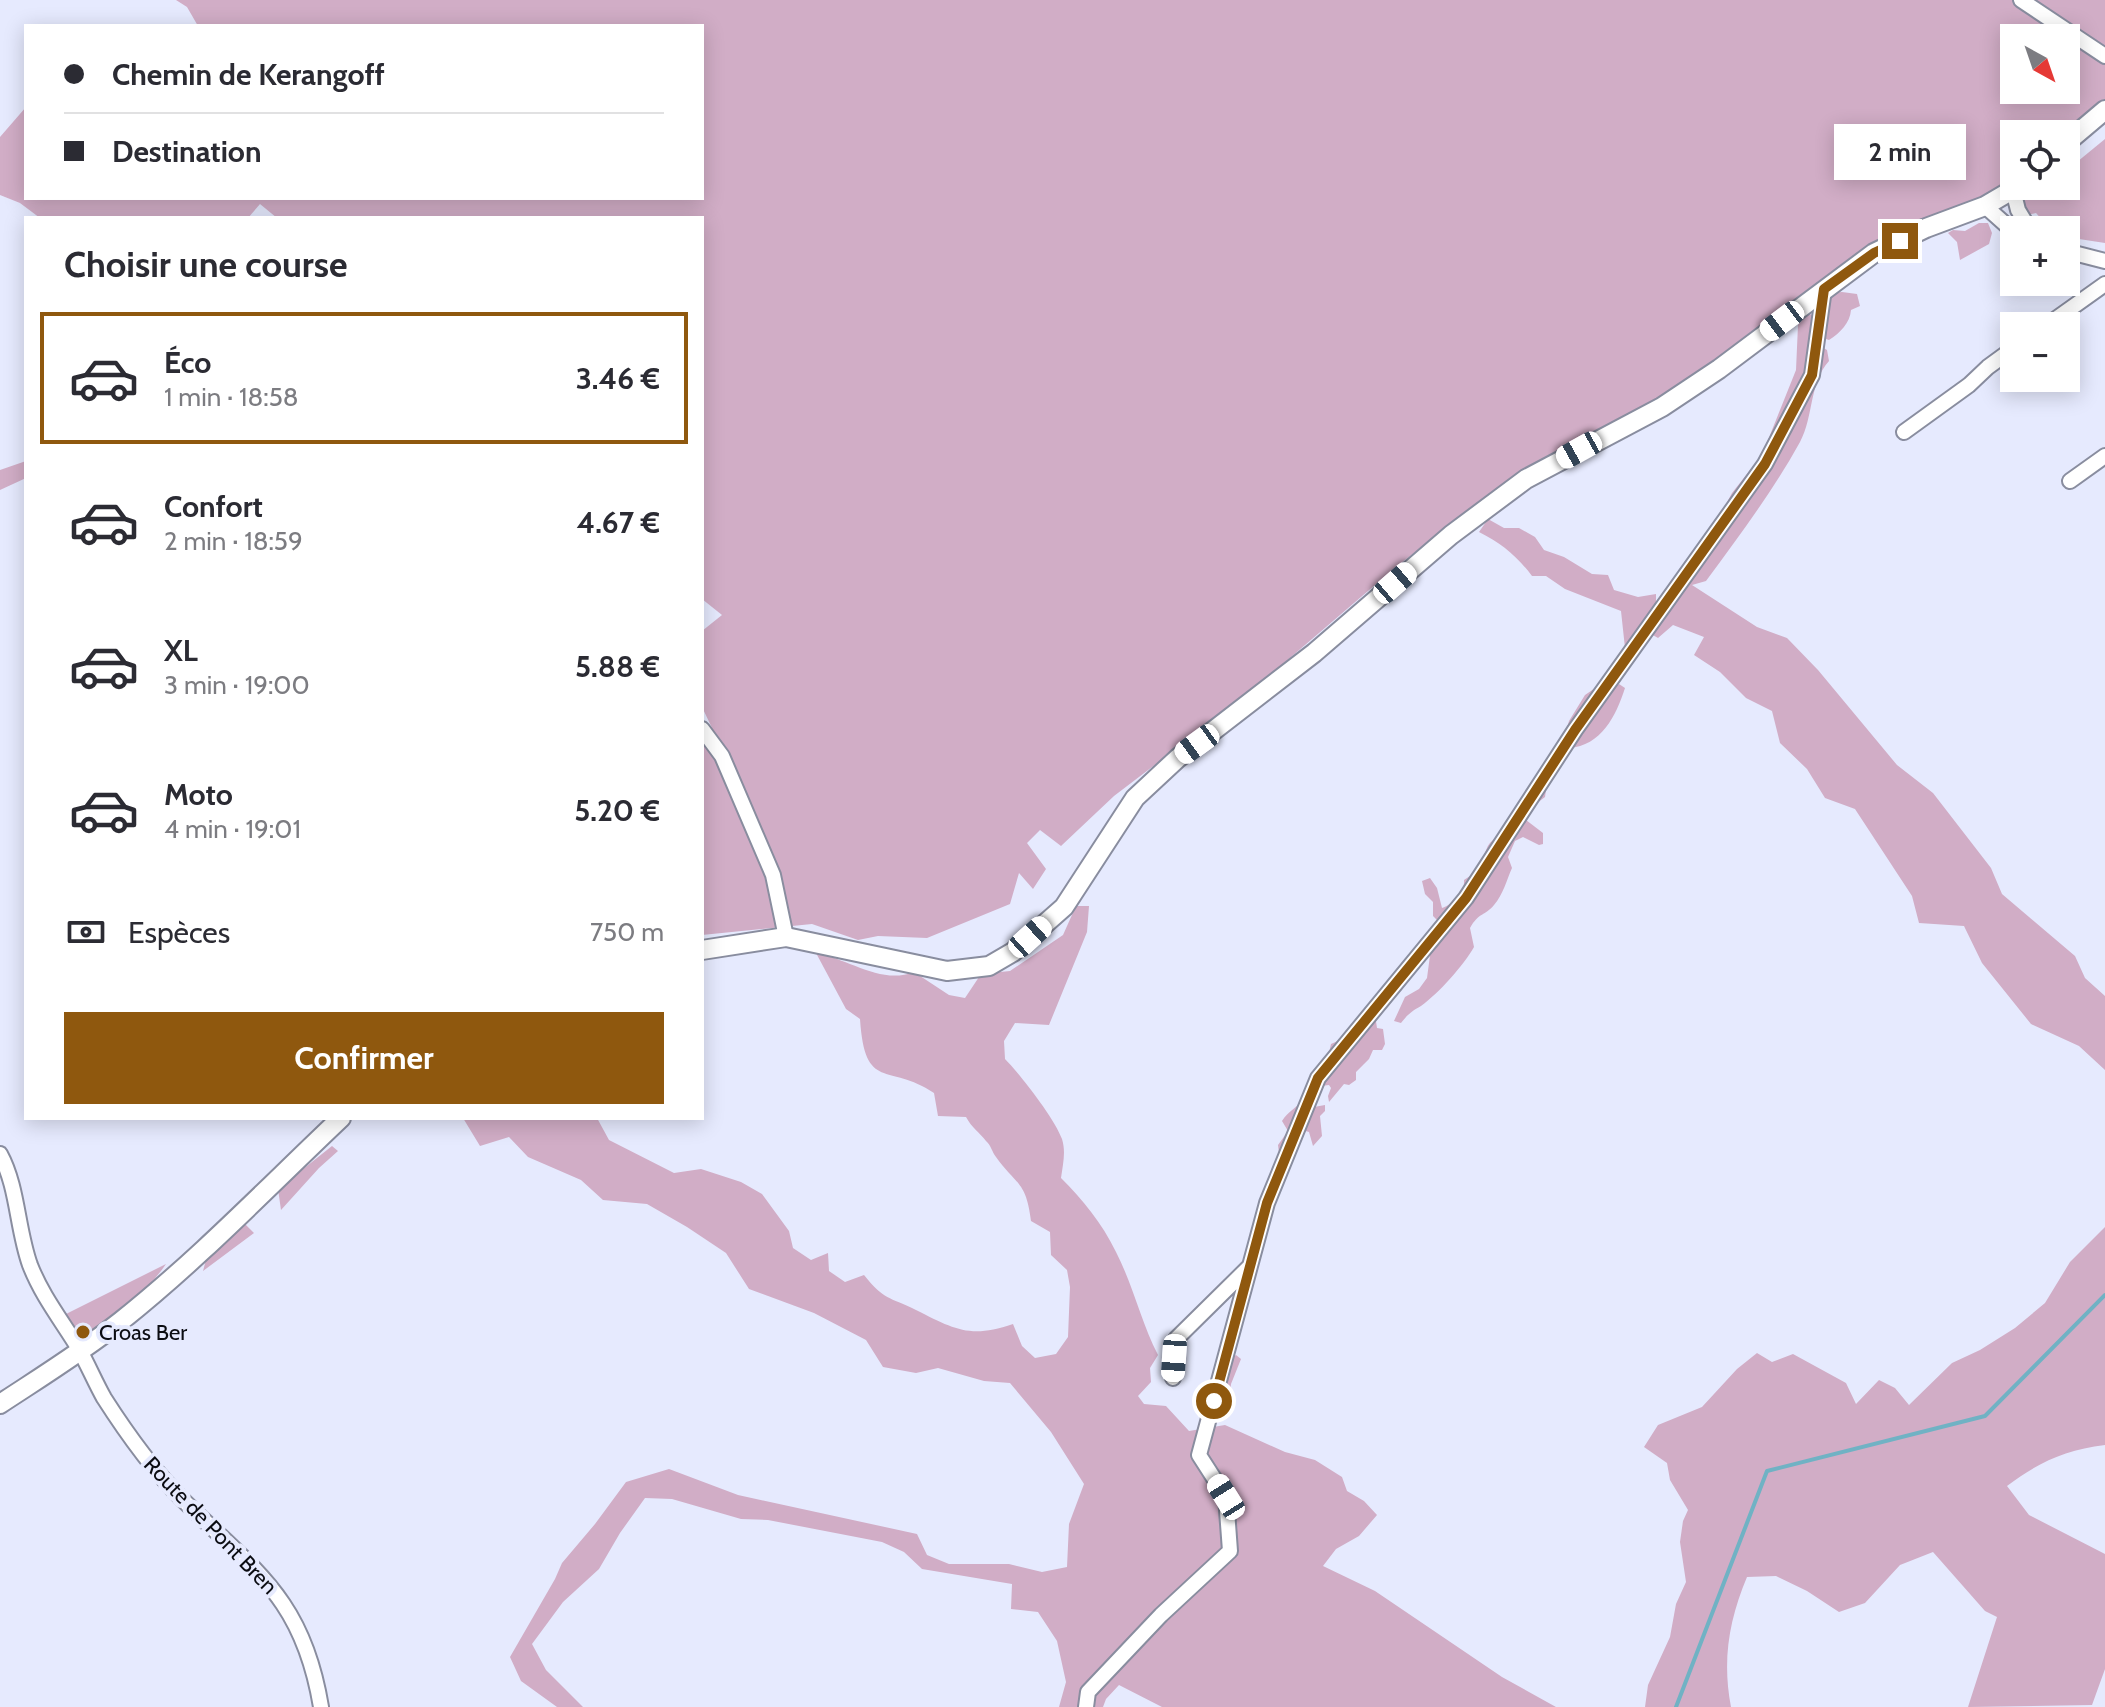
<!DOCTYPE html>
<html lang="fr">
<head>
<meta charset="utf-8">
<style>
	body { margin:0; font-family:Cabin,sans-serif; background:#f2f2f3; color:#2b2b33; height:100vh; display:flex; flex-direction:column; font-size:30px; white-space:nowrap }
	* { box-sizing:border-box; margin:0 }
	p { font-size:26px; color:#7c7c81 }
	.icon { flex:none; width:44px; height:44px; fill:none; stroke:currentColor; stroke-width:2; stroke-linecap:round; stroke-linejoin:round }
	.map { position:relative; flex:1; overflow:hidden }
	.drawer { position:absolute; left:24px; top:216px; width:680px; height:904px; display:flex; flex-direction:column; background:#fff; border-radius:0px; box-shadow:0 4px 20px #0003 }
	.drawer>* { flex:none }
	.guide { position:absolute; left:24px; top:24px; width:680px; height:176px; border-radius:0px; box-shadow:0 4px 20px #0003; display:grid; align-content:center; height:176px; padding:0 40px; background:#fff }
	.needle { width:52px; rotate:140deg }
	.tools { position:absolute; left:2000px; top:24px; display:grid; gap:16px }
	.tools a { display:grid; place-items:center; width:80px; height:80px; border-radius:0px; background:#fff; box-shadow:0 4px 20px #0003; font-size:40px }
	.end { position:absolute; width:36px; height:36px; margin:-18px; border:10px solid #8f580e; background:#fff; box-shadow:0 0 0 4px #fff }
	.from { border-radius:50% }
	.bubble { position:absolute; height:56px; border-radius:0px; background:#fff; box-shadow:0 4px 20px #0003; font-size:26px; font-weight:800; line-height:56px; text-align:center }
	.car { position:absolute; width:24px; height:48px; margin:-24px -12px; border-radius:10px; box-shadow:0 0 6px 2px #0007; background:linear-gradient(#fff 24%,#345 0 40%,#fff 0 76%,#345 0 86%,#fff 0) }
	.guide b { display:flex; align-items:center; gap:28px; height:76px; font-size:30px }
	.guide b+b { border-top:2px solid #e1e1e2 }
	.guide i { width:20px; height:20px; background:#2b2b33 }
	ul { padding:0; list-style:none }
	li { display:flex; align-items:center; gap:24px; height:132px; margin:0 16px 12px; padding:0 24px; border:4px solid transparent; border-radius:0px }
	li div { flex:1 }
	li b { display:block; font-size:30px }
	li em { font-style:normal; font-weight:800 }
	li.active { border-color:#8f580e }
	li>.icon { width:72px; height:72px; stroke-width:1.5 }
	h2 { padding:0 40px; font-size:36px; line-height:96px }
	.pay { display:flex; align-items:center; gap:20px; height:88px; padding:0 40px; font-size:30px }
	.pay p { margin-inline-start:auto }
	.button { display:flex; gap:16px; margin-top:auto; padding:16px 40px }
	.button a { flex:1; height:92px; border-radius:0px; background:#8f580e; color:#fff; font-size:32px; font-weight:800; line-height:92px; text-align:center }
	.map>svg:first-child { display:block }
	.green { fill:#d1adc6; fill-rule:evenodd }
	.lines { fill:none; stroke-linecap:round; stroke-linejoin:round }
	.stream { stroke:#70b2c4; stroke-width:4 }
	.minor-casing { stroke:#898d9f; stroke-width:18 }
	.tertiary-casing { stroke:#898d9f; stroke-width:22 }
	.minor { stroke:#fff; stroke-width:14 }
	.tertiary { stroke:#fff; stroke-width:18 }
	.route { stroke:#8f580e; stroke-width:10 }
	.poi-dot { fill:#8f580e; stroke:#e6eafe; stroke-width:3 }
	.labels { text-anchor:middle; stroke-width:8; stroke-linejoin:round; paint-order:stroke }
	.poi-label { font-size:22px; fill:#0b0c12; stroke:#e6eafe; text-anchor:start }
	.street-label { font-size:22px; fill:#0b0c12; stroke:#e6eafe }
</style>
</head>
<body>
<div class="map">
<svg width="2105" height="1707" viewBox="0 0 2105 1707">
	<rect width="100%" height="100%" fill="#e6eafe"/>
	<path class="green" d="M 176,0 L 2105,0 L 2105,104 L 2066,134 L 2014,134 L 2014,178 L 1990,196 L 1923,225 L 1662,403 L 1548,459 L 1483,499 L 1396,567 L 1248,694 L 1114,796 L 1061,846 L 1040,830 L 1027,843 L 1046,869 L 1033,889 L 1019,873 L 1010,904 L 927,938 L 878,936 L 858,940 L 812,924 L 702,935 L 702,724 L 712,728 L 702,707 L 702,631 L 722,615 L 702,599 L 702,218 L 277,218 L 260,204 L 248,218 L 40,218 L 20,203 L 0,195 L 0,137 L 26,107 L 26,198 L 702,198 L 702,26 L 198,26 L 187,7 ZM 2014,38 L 2066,38 L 2066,90 L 2014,90 Z
		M 2105,139 L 2105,243 L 2066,237 L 2066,230 L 2035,230 L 2043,221 L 2036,213 L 2027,215 L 2021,207 C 2030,182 2043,186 2066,186 L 2066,171 Z
		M 1979,223 L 1988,223 L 1992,233 L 1989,244 L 1960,260 L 1957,242 L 1948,233 L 1953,230 L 1965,231 Z
		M 1842,292 L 1857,294 L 1860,306 L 1851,310 C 1850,323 1840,333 1829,340 L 1823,338 L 1822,347 L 1827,350 L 1829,361 C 1809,383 1814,416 1800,442 C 1773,491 1739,536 1706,581 L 1692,585 L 1757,627 L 1787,638 L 1818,670 L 1897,765 L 1933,793 L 1991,868 L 2002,894 L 2075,956 L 2085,978 L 2105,996 L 2105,1070 L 2079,1046 L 2031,1024 L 1982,963 L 1964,926 L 1919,923 L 1912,896 L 1855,809 L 1825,798 L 1807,769 L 1780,743 L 1772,711 L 1746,698 L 1720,672 L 1694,655 L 1704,637 L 1673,625 L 1658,638 L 1651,634 L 1625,648 L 1621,611 L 1565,589 L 1546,576 L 1532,576 C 1517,556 1501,543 1479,532 L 1488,519 L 1504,528 L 1519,528 L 1535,537 L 1544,550 L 1564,557 L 1592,574 L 1608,575 L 1614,590 L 1638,597 L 1656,594 L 1656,605 L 1717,521 L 1732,493 L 1758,460 L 1768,440 L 1796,370 L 1798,325 L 1807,314 L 1815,315 L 1830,293 Z
		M 26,461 L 26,478 L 0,490 L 0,470 Z
		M 1604,682 L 1611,689 L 1619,684 L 1625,688 C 1616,716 1601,746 1569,748 L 1547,783 L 1545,797 L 1537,803 L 1526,820 L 1543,833 L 1543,844 L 1539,845 L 1523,837 L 1515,841 L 1508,857 L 1512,868 C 1507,879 1503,895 1494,905 C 1485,916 1479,912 1470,928 L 1474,947 C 1463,966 1439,993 1421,1006 C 1412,1011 1408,1014 1401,1023 L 1394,1021 L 1405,997 L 1419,989 L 1427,978 L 1431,948 L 1440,923 L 1433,916 L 1433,902 L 1425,894 L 1422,881 L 1430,878 L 1437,888 L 1442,908 C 1454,904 1465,892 1464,880 C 1468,877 1472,875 1476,872 C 1483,866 1483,856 1487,848 C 1492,836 1506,837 1505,822 L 1530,789 L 1535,777 L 1541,775 L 1553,749 L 1563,741 L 1569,721 L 1585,695 Z
		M 1076,906 L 1089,906 L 1087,932 L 1049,1025 L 1015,1023 L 1004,1041 L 1005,1059 C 1020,1074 1055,1119 1062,1139 C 1066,1152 1063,1164 1061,1178 C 1083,1200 1102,1223 1116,1252 C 1133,1285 1141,1322 1158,1355 L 1150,1368 L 1151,1382 L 1138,1396 L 1144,1404 L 1166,1406 L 1189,1431 L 1225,1425 L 1285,1452 L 1315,1460 L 1342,1477 L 1347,1491 L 1364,1501 L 1377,1515 L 1359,1536 L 1336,1549 L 1323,1566 L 1375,1591 L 1502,1677 L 1556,1707 L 1162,1707 L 1119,1685 L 1106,1699 L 1103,1707 L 1059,1707 L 1066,1682 L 1057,1641 L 1038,1612 L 1011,1609 L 1012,1584 L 922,1569 L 904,1552 L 882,1542 L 768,1520 L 741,1519 L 672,1499 L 645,1498 L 620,1533 L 599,1569 L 563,1602 L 532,1644 L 546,1670 L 583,1707 L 557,1707 L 521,1681 L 510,1657 L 555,1579 L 562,1563 L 595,1524 L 626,1482 L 669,1469 L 738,1495 L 917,1534 L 927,1555 L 949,1564 L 1009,1564 L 1042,1572 L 1067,1567 L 1069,1524 L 1084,1484 L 1051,1432 L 1010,1383 L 984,1381 L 938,1368 L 916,1373 L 883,1367 L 866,1340 L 814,1313 L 749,1289 L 726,1253 L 687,1227 L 647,1204 L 603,1200 L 581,1180 L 528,1157 L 509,1137 L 480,1146 L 463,1118 L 597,1118 L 609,1140 L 674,1173 L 701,1169 L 741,1182 L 762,1194 L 789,1231 L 793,1248 L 811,1260 L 828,1253 L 829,1271 L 845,1282 L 864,1275 C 885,1301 888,1296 916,1310 C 954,1329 970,1339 1013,1324 L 1022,1346 L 1035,1358 L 1056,1354 L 1068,1337 L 1070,1287 L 1067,1270 L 1051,1255 L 1050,1232 L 1031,1221 C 1026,1181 1017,1186 996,1157 C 992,1152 991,1145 986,1141 C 979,1132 972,1128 966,1117 L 938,1116 L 934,1093 C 888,1062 865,1093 860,1019 L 846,1009 L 816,953 C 849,959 881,985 914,972 L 949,995 L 965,998 L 981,974 L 1010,971 L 1063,935 Z
		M 1375,1015 L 1377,1028 L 1383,1029 L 1385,1044 L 1382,1050 L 1373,1050 L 1369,1059 L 1356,1072 L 1356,1080 L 1349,1085 L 1344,1084 L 1329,1102 L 1328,1096 L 1331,1088 L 1329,1085 L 1321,1086 L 1314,1107 L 1325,1105 L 1325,1111 L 1320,1116 L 1322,1136 L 1313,1146 L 1309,1132 L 1302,1130 L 1281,1154 L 1279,1153 L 1278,1145 L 1288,1131 L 1282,1121 C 1288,1111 1298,1107 1305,1098 C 1316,1084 1328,1061 1331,1044 L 1349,1036 Z
		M 332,1146 L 338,1151 L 319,1168 L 281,1210 L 278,1189 Z
		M 244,1223 L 254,1233 L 203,1271 L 207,1256 L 222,1246 Z
		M 2105,1227 L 2105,1445 C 2065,1450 2039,1462 2007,1486 L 2029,1515 L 2105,1554 L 2105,1669 L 2092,1705 L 1968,1707 L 1997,1617 L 1985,1611 L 1933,1552 L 1900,1565 L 1865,1603 L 1839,1612 L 1807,1591 L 1776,1576 L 1747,1577 C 1729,1620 1722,1660 1731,1707 L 1645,1707 L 1648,1685 L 1670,1637 L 1676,1604 L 1686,1582 L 1680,1542 L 1683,1521 L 1688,1510 L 1670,1480 L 1667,1463 L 1644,1447 L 1658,1425 L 1702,1407 L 1737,1369 L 1757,1353 L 1772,1362 L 1793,1354 L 1846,1383 L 1856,1404 L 1879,1380 L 1895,1388 L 1909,1405 L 1952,1363 L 1980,1350 L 2015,1328 L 2045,1303 L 2070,1262 Z
		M 166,1264 C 146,1294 114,1315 86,1337 L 79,1337 L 66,1314 Z
		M 1236,1355 L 1241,1359 L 1231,1384 L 1230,1393 L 1221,1394 L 1226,1362 Z"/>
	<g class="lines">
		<path class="stream" d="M 1676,1707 L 1767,1471 L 1985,1416 L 2105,1295"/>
		<defs>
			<path id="minor" d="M 2021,0 L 2105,56
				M 2013,190 L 2018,210 L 2030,230
				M 1985,206 L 2014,232
				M 2066,251 L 2105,261
				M 2046,326 L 2105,284
				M 1904,432 L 1969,385 L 1988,367 L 2014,348
				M 2070,481 L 2105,456
				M 702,729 L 722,756 L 773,875 L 786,937
				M 0,1154 C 18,1187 17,1229 30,1265 C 42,1296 62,1321 79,1349 C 88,1365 95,1382 104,1398 C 127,1434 152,1469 182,1499 C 255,1571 303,1598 321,1707
				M 1173,1378 L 1176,1339 L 1250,1266
				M 1086,1707 L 1088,1692 L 1161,1615 L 1230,1551 L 1226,1497 L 1199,1455 L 1267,1203 L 1318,1078 L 1466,898 L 1575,730 L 1765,464 L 1812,375 L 1824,289"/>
			<path id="tertiary" d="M 2066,143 L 2105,110
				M 702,950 L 786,937 L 947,971 L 989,966 L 1013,952 L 1064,907 L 1135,798 L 1178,758 L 1314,653 L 1451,535 L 1526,479 L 1662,407 L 1719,369 L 1874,253 L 1926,228 L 1985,206 L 2019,186
				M 0,1404 C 41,1377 83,1351 121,1321 C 199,1259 269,1186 341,1118"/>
		</defs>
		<use href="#minor" class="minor-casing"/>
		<use href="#tertiary" class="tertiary-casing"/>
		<use href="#minor" class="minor"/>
		<use href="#tertiary" class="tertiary"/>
	</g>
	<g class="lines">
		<path class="route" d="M 1214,1401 L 1267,1203 L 1318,1078 L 1466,898 L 1575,730 L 1765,464 L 1812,375 L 1824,289 L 1874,253 L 1900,241"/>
	</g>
	<circle class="poi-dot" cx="83" cy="1332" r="8"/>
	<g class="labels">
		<g class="poi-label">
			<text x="99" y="1340">Croas Ber</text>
		</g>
		<g class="street-label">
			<text transform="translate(211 1525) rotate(46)" y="8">Route de Pont Bren</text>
		</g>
	</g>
</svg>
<div class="tools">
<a><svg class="needle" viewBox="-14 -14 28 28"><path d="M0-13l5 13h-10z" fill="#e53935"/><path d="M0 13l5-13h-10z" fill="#7c7c81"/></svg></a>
<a><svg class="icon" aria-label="locate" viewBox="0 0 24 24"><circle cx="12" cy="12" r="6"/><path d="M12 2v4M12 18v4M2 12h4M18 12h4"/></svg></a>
<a>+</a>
<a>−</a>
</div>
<i class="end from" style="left:1214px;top:1401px"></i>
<i class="end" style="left:1900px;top:241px"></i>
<div class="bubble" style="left:1834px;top:124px;width:132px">2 min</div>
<i class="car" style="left:1782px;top:321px;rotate:233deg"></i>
<i class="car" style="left:1579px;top:450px;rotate:241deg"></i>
<i class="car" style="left:1395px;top:583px;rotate:49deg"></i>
<i class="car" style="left:1197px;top:744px;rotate:234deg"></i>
<i class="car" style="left:1030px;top:937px;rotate:48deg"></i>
<i class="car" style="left:1174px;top:1358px;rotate:184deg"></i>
<i class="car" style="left:1226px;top:1497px;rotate:328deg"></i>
<div class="guide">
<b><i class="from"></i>Chemin de Kerangoff</b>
<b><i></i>Destination</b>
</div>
<section class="drawer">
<h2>Choisir une course</h2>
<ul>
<li class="active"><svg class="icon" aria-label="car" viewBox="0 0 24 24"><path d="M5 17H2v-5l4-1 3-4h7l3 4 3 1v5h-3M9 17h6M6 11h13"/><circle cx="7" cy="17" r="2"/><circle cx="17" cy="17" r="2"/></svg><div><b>Éco</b><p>1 min · 18:58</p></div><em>3.46 €</em></li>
<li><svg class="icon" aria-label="car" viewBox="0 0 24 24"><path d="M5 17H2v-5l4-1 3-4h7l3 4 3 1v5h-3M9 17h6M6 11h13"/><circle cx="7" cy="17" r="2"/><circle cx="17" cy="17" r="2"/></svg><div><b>Confort</b><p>2 min · 18:59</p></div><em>4.67 €</em></li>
<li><svg class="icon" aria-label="car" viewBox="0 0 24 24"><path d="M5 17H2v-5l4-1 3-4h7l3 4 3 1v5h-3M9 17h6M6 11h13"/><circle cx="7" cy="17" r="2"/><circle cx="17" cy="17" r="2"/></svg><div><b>XL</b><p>3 min · 19:00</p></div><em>5.88 €</em></li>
<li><svg class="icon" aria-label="car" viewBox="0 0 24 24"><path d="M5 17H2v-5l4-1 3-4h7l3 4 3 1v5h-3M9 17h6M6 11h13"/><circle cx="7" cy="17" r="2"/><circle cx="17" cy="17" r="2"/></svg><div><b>Moto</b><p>4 min · 19:01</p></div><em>5.20 €</em></li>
</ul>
<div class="pay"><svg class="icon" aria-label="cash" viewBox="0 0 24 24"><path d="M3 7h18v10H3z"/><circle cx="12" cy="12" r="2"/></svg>Espèces<p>750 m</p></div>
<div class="button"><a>Confirmer</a></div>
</section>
</div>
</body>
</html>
